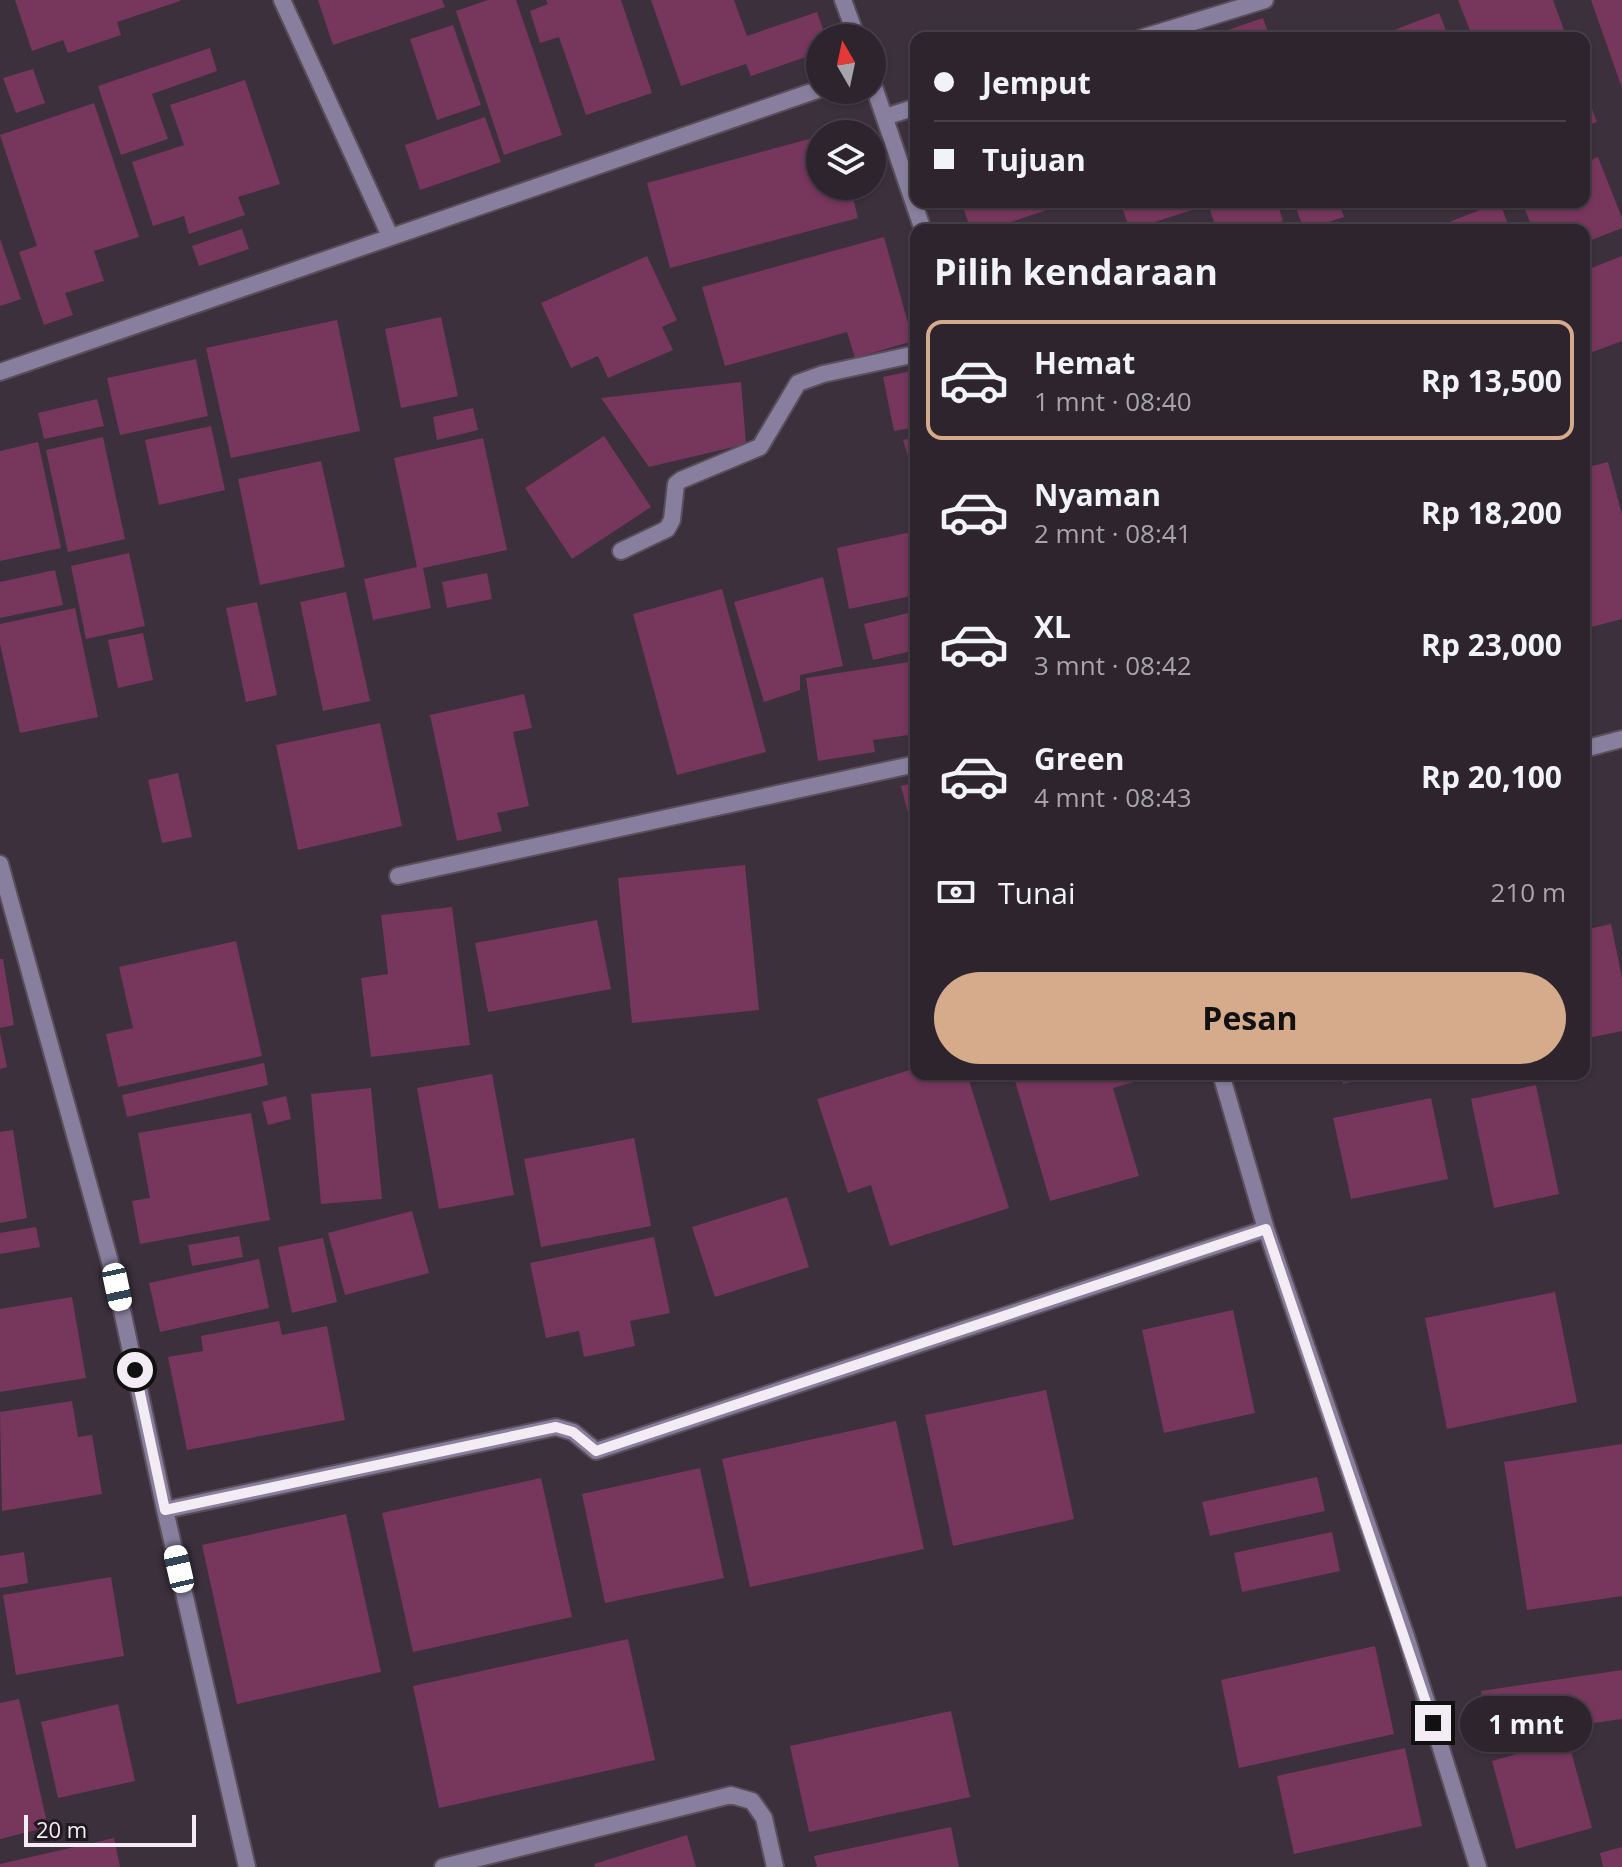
<!DOCTYPE html>
<html lang="id">
<head>
<meta charset="utf-8">
<style>
	body { margin:0; font-family:"Open Sans",sans-serif; background:#39303a; color:#f1f3f6; height:100vh; display:flex; flex-direction:column; font-size:30px; white-space:nowrap }
	* { box-sizing:border-box; margin:0 }
	p { font-size:26px; color:#a7a4aa }
	.icon { flex:none; width:44px; height:44px; fill:none; stroke:currentColor; stroke-width:2; stroke-linecap:round; stroke-linejoin:round }
	.map { position:relative; flex:1; overflow:hidden }
	.drawer { position:absolute; left:910px; top:224px; width:680px; height:856px; display:flex; flex-direction:column; background:#2d242e; border-radius:16px; box-shadow:0 2px 6px #0004,0 0 0 2px #48414a }
	.drawer>* { flex:none }
	.guide { position:absolute; left:910px; top:32px; width:680px; height:176px; border-radius:16px; box-shadow:0 2px 6px #0004,0 0 0 2px #48414a; display:grid; align-content:center; height:176px; padding:0 24px; background:#2d242e }
	.needle { width:52px; rotate:351deg }
	.controls { position:absolute; left:806px; top:24px; display:grid; gap:16px }
	.controls a { display:grid; place-items:center; width:80px; height:80px; border-radius:50%; background:#2d242e; box-shadow:0 2px 6px #0004,0 0 0 2px #48414a; font-size:40px }
	.scale { position:absolute; left:24px; bottom:20px; width:172px; box-sizing:border-box; padding-left:8px; border:4px solid #f4ecf5; border-top:0; font-size:22px; line-height:28px; white-space:nowrap; color:#f4ecf5; -webkit-text-stroke:6px #1f1a20; paint-order:stroke }
	.end { position:absolute; width:36px; height:36px; margin:-18px; border:10px solid #f4ecf5; background:#111; box-shadow:0 0 0 4px #111 }
	.from { border-radius:50% }
	.bubble { position:absolute; height:56px; border-radius:28px; background:#2d242e; box-shadow:0 2px 6px #0004,0 0 0 2px #48414a; font-size:26px; font-weight:700; line-height:56px; text-align:center }
	.car { position:absolute; width:24px; height:48px; margin:-24px -12px; border-radius:10px; box-shadow:0 0 6px 2px #0007; background:linear-gradient(#fff 24%,#345 0 40%,#fff 0 76%,#345 0 86%,#fff 0) }
	.guide b { display:flex; align-items:center; gap:28px; height:76px; font-size:30px }
	.guide b+b { border-top:2px solid #48414a }
	.guide i { width:20px; height:20px; background:#f1f3f6 }
	ul { padding:0; list-style:none }
	li { display:flex; align-items:center; gap:24px; height:120px; margin:0 16px 12px; padding:0 8px; border:4px solid transparent; border-radius:16px }
	li div { flex:1 }
	li b { display:block; font-size:30px }
	li em { font-style:normal; font-weight:700 }
	li.on { border-color:#d6ab8b }
	li>.icon { width:72px; height:72px; stroke-width:1.5 }
	h2 { padding:0 24px; font-size:36px; line-height:96px }
	.pay { display:flex; align-items:center; gap:20px; height:88px; padding:0 24px; font-size:30px }
	.pay p { margin-inline-start:auto }
	.button { display:flex; gap:16px; margin-top:auto; padding:16px 24px }
	.button a { flex:1; height:92px; border-radius:48px; background:#d6ab8b; color:#111; font-size:32px; font-weight:700; line-height:92px; text-align:center }
	.map>svg:first-child { display:block }
	.building { fill:#77365c }
	.lines { fill:none; stroke-linecap:round; stroke-linejoin:round }
	.street-casing { stroke:#594e5a; stroke-width:20 }
	.street { stroke:#877f9d; stroke-width:16 }
	.route { stroke:#f4ecf5; stroke-width:10 }
</style>
</head>
<body>
<div class="map">
<svg width="1622" height="1867" viewBox="0 0 1622 1867">
	<rect width="100%" height="100%" fill="#3c303d"/>
	<path class="building" d="M 15,0 L 180,0 L 180,1 L 117,22 L 121,35 L 68,53 L 63,40 L 32,51 Z
		M 318,0 L 442,0 L 445,7 L 333,45 Z
		M 488,0 L 516,0 L 562,135 L 504,155 L 456,11 Z
		M 546,0 L 621,0 L 652,93 L 586,115 L 559,37 L 540,43 L 530,11 L 548,4 Z
		M 651,0 L 734,0 L 747,36 L 817,12 L 826,38 L 820,38 L 820,52 L 751,76 L 746,64 L 681,86 Z
		M 1458,0 L 1553,0 L 1564,30 L 1544,38 L 1473,38 Z
		M 1591,0 L 1622,0 L 1622,88 Z
		M 1439,13 L 1449,38 L 1373,38 Z
		M 1263,18 L 1270,38 L 1204,38 Z
		M 453,25 L 481,105 L 437,120 L 410,39 Z
		M 210,48 L 217,71 L 152,94 L 168,139 L 121,155 L 98,86 Z
		M 33,69 L 45,103 L 16,113 L 3,78 Z
		M 245,80 L 280,184 L 238,197 L 245,215 L 189,234 L 184,216 L 153,226 L 132,162 L 184,145 L 170,105 Z
		M 1584,88 L 1597,122 L 1584,127 Z
		M 94,103 L 139,237 L 94,251 L 104,281 L 65,293 L 73,315 L 44,325 L 19,252 L 37,246 L 0,135 Z
		M 485,117 L 501,162 L 420,190 L 405,145 Z
		M 820,136 L 820,186 L 850,186 L 858,218 L 670,268 L 647,183 Z
		M 1598,157 L 1622,218 L 1622,228 L 1584,243 L 1584,230 L 1533,230 L 1522,202 L 1584,202 L 1584,163 Z
		M 961,202 L 1068,202 L 1068,203 L 987,230 L 971,230 Z
		M 1120,202 L 1193,202 L 1195,209 L 1130,230 Z
		M 1207,202 L 1277,202 L 1283,221 L 1258,230 L 1217,230 Z
		M 1294,202 L 1339,202 L 1344,217 L 1304,230 Z
		M 1500,202 L 1510,230 L 1429,230 Z
		M 242,229 L 249,249 L 199,266 L 192,246 Z
		M 884,237 L 913,341 L 855,358 L 847,332 L 725,366 L 702,287 Z
		M 0,239 L 21,299 L 0,306 Z
		M 647,256 L 677,320 L 662,327 L 673,350 L 608,378 L 598,356 L 571,368 L 541,303 Z
		M 1622,256 L 1622,341 L 1587,354 L 1584,347 L 1584,271 Z
		M 441,317 L 458,396 L 401,408 L 385,329 Z
		M 337,320 L 360,431 L 231,458 L 206,348 Z
		M 196,359 L 208,416 L 120,435 L 107,378 Z
		M 916,370 L 916,427 L 894,431 L 883,377 Z
		M 741,382 L 746,444 L 649,467 L 601,398 Z
		M 97,399 L 104,426 L 44,439 L 38,413 Z
		M 473,408 L 478,430 L 437,440 L 433,417 Z
		M 211,426 L 225,490 L 159,505 L 145,440 Z
		M 604,436 L 651,507 L 572,559 L 525,488 Z
		M 103,437 L 125,539 L 68,552 L 46,450 Z
		M 916,437 L 916,461 L 910,462 L 903,440 Z
		M 483,438 L 507,550 L 423,568 L 431,608 L 373,620 L 364,579 L 417,567 L 394,458 Z
		M 38,442 L 61,548 L 0,561 L 0,451 Z
		M 321,461 L 345,567 L 260,585 L 238,479 Z
		M 1608,462 L 1622,515 L 1622,619 L 1584,629 L 1584,468 Z
		M 916,531 L 916,595 L 849,609 L 837,548 Z
		M 129,553 L 145,626 L 86,639 L 71,566 Z
		M 55,570 L 63,605 L 0,618 L 0,582 Z
		M 487,573 L 492,599 L 447,608 L 442,582 Z
		M 823,577 L 843,666 L 800,675 L 800,690 L 764,702 L 734,602 Z
		M 722,589 L 766,752 L 677,775 L 633,614 Z
		M 346,592 L 370,701 L 323,711 L 300,602 Z
		M 257,602 L 277,695 L 246,702 L 226,608 Z
		M 75,608 L 98,717 L 20,733 L 0,644 L 0,624 Z
		M 916,611 L 916,650 L 873,660 L 864,624 Z
		M 143,633 L 153,680 L 118,688 L 108,640 Z
		M 916,661 L 916,734 L 873,740 L 875,752 L 818,761 L 806,678 Z
		M 524,694 L 532,728 L 513,732 L 529,806 L 497,813 L 502,831 L 457,841 L 430,715 Z
		M 380,723 L 402,826 L 298,850 L 276,745 Z
		M 178,773 L 192,837 L 162,843 L 148,780 Z
		M 916,782 L 916,840 L 915,840 L 901,786 Z
		M 745,865 L 759,1010 L 632,1023 L 618,878 Z
		M 452,907 L 470,1045 L 371,1057 L 361,978 L 388,974 L 381,915 Z
		M 597,920 L 611,989 L 488,1012 L 475,943 Z
		M 1611,924 L 1622,978 L 1622,1031 L 1584,1039 L 1584,930 Z
		M 236,941 L 262,1056 L 118,1087 L 106,1034 L 133,1028 L 119,967 Z
		M 0,959 L 3,959 L 14,1025 L 0,1028 Z
		M 0,1033 L 7,1067 L 0,1069 Z
		M 264,1063 L 268,1085 L 127,1117 L 122,1095 Z
		M 916,1068 L 916,1074 L 967,1074 L 1009,1208 L 890,1246 L 871,1185 L 848,1193 L 817,1099 Z
		M 492,1074 L 514,1195 L 439,1209 L 417,1088 Z
		M 1013,1074 L 1136,1074 L 1138,1081 L 1113,1088 L 1139,1176 L 1050,1201 Z
		M 1341,1074 L 1382,1074 L 1382,1075 L 1343,1084 Z
		M 1536,1085 L 1559,1194 L 1494,1208 L 1471,1099 Z
		M 371,1088 L 382,1199 L 321,1204 L 311,1094 Z
		M 286,1096 L 291,1119 L 268,1125 L 262,1102 Z
		M 1431,1098 L 1448,1179 L 1351,1199 L 1333,1118 Z
		M 251,1113 L 270,1220 L 140,1244 L 132,1201 L 150,1198 L 138,1133 Z
		M 13,1130 L 27,1218 L 0,1223 L 0,1132 Z
		M 634,1138 L 651,1226 L 541,1247 L 524,1159 Z
		M 787,1197 L 809,1267 L 715,1297 L 692,1227 Z
		M 412,1211 L 429,1273 L 345,1295 L 328,1233 Z
		M 36,1227 L 40,1247 L 0,1254 L 0,1233 Z
		M 239,1236 L 243,1257 L 192,1266 L 188,1245 Z
		M 654,1237 L 670,1313 L 630,1321 L 635,1346 L 584,1357 L 579,1331 L 546,1338 L 530,1263 Z
		M 323,1238 L 337,1302 L 292,1313 L 278,1247 Z
		M 259,1259 L 269,1308 L 160,1332 L 149,1283 Z
		M 1555,1292 L 1577,1402 L 1447,1429 L 1425,1318 Z
		M 72,1297 L 86,1378 L 0,1392 L 0,1309 Z
		M 1233,1310 L 1255,1413 L 1164,1433 L 1142,1330 Z
		M 279,1321 L 282,1335 L 327,1326 L 345,1420 L 187,1450 L 168,1357 L 203,1351 L 201,1336 Z
		M 1046,1390 L 1074,1519 L 953,1546 L 925,1415 Z
		M 72,1401 L 78,1437 L 92,1435 L 102,1494 L 2,1511 L 0,1412 Z
		M 896,1421 L 924,1549 L 750,1587 L 722,1459 Z
		M 1622,1444 L 1622,1596 L 1527,1610 L 1504,1462 Z
		M 700,1468 L 724,1578 L 605,1603 L 582,1494 Z
		M 1317,1477 L 1325,1511 L 1210,1536 L 1202,1502 Z
		M 541,1478 L 572,1617 L 413,1652 L 382,1513 Z
		M 346,1514 L 381,1672 L 237,1704 L 202,1545 Z
		M 1332,1532 L 1340,1571 L 1242,1592 L 1234,1553 Z
		M 24,1552 L 28,1583 L 0,1588 L 0,1556 Z
		M 111,1577 L 124,1656 L 16,1675 L 3,1595 Z
		M 628,1639 L 655,1760 L 439,1808 L 413,1686 Z
		M 1375,1646 L 1394,1734 L 1239,1768 L 1221,1680 Z
		M 1622,1670 L 1622,1719 L 1488,1738 L 1481,1691 Z
		M 19,1699 L 48,1827 L 0,1839 L 0,1703 Z
		M 118,1704 L 135,1781 L 58,1798 L 41,1722 Z
		M 951,1711 L 970,1797 L 809,1832 L 790,1746 Z
		M 1568,1740 L 1592,1828 L 1516,1849 L 1492,1761 Z
		M 1405,1748 L 1422,1826 L 1294,1854 L 1277,1776 Z
		M 951,1827 L 959,1867 L 817,1867 L 814,1856 Z
		M 687,1835 L 696,1867 L 595,1867 L 594,1864 Z
		M 114,1838 L 120,1867 L 0,1867 L 0,1864 Z
		M 1622,1847 L 1622,1867 L 1603,1867 L 1600,1853 Z"/>
	<g class="lines">
		<defs>
			<path id="street" d="M 282,0 L 390,236
				M 843,0 L 857,38
				M 1141,38 L 1265,0
				M 872,81 L 923,230
				M 885,117 L 916,107
				M 0,372 L 820,89
				M 621,551 L 667,529 L 672,520 L 676,484 L 681,480 L 760,447 L 798,383 L 823,374 L 916,354
				M 1584,749 L 1622,739
				M 0,864 L 117,1287 L 165,1510 L 247,1867
				M 398,876 L 916,764
				M 1221,1074 L 1266,1229 L 1406,1636 L 1478,1867
				M 165,1510 L 556,1427 L 573,1432 L 596,1451 L 1266,1229
				M 443,1867 L 731,1795 L 752,1801 L 764,1818 L 775,1867"/>
		</defs>
		<use href="#street" class="street-casing"/>
		<use href="#street" class="street"/>
	</g>
	<g class="lines">
		<path class="route" d="M 135,1370 L 165,1510 L 556,1427 L 573,1432 L 596,1451 L 1266,1229 L 1433,1723"/>
	</g>
</svg>
<div class="controls">
<a><svg class="needle" viewBox="-14 -14 28 28"><path d="M0-13l5 13h-10z" fill="#e53935"/><path d="M0 13l5-13h-10z" fill="#a7a4aa"/></svg></a>
<a><svg class="icon" aria-label="layers" viewBox="0 0 24 24"><path d="M12 4l9 5-9 5-9-5zM3 14l9 5 9-5"/></svg></a>
</div>
<div class="scale">20 m</div>
<i class="end from" style="left:135px;top:1370px"></i>
<i class="end" style="left:1433px;top:1723px"></i>
<div class="bubble" style="left:1460px;top:1696px;width:132px">1 mnt</div>
<i class="car" style="left:117px;top:1287px;rotate:168deg"></i>
<i class="car" style="left:179px;top:1569px;rotate:347deg"></i>
<div class="guide">
<b><i class="from"></i>Jemput</b>
<b><i></i>Tujuan</b>
</div>
<section class="drawer">
<h2>Pilih kendaraan</h2>
<ul>
<li class="on"><svg class="icon" aria-label="car" viewBox="0 0 24 24"><path d="M5 17H2v-5l4-1 3-4h7l3 4 3 1v5h-3M9 17h6M6 11h13"/><circle cx="7" cy="17" r="2"/><circle cx="17" cy="17" r="2"/></svg><div><b>Hemat</b><p>1 mnt · 08:40</p></div><em>Rp 13,500</em></li>
<li><svg class="icon" aria-label="car" viewBox="0 0 24 24"><path d="M5 17H2v-5l4-1 3-4h7l3 4 3 1v5h-3M9 17h6M6 11h13"/><circle cx="7" cy="17" r="2"/><circle cx="17" cy="17" r="2"/></svg><div><b>Nyaman</b><p>2 mnt · 08:41</p></div><em>Rp 18,200</em></li>
<li><svg class="icon" aria-label="car" viewBox="0 0 24 24"><path d="M5 17H2v-5l4-1 3-4h7l3 4 3 1v5h-3M9 17h6M6 11h13"/><circle cx="7" cy="17" r="2"/><circle cx="17" cy="17" r="2"/></svg><div><b>XL</b><p>3 mnt · 08:42</p></div><em>Rp 23,000</em></li>
<li><svg class="icon" aria-label="car" viewBox="0 0 24 24"><path d="M5 17H2v-5l4-1 3-4h7l3 4 3 1v5h-3M9 17h6M6 11h13"/><circle cx="7" cy="17" r="2"/><circle cx="17" cy="17" r="2"/></svg><div><b>Green</b><p>4 mnt · 08:43</p></div><em>Rp 20,100</em></li>
</ul>
<div class="pay"><svg class="icon" aria-label="cash" viewBox="0 0 24 24"><path d="M3 7h18v10H3z"/><circle cx="12" cy="12" r="2"/></svg>Tunai<p>210 m</p></div>
<div class="button"><a>Pesan</a></div>
</section>
</div>
</body>
</html>
